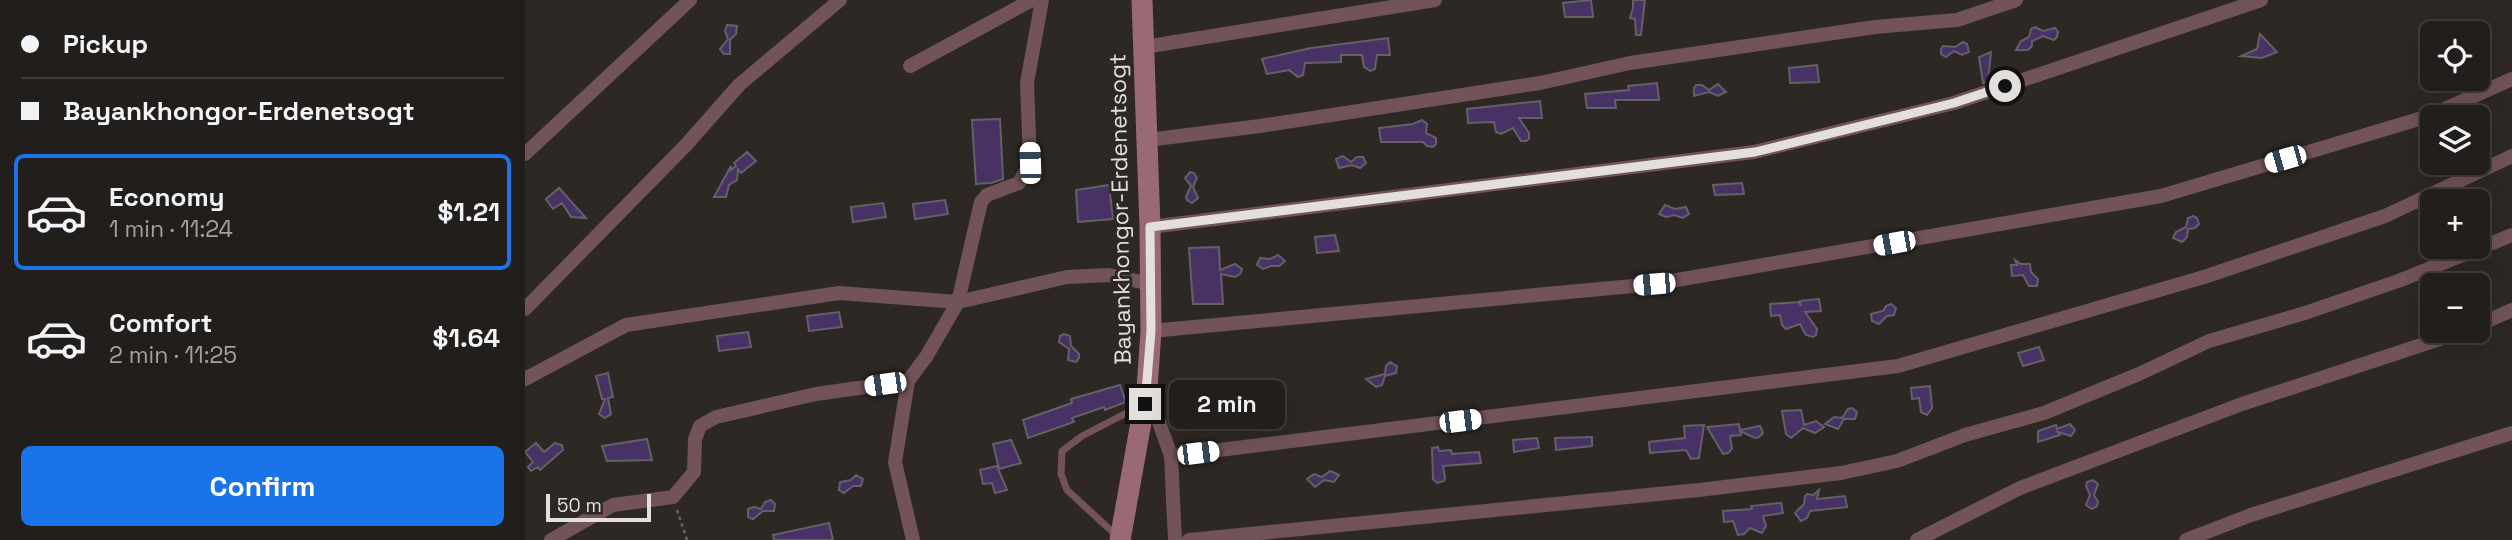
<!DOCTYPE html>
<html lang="en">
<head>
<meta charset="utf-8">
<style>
	body { margin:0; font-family:"Space Grotesk",sans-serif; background:#2a2724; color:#f1f3f6; height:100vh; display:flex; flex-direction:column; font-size:26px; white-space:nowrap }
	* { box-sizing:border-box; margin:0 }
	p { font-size:23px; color:#a2a2a3 }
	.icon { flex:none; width:38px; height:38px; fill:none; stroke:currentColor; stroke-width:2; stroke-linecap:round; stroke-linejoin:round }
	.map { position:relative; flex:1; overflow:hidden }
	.side { display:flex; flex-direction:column; background:#221e1b; width:525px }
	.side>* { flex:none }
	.top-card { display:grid; align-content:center; height:154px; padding:0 21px; background:#221e1b }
	.fabs { position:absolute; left:1895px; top:21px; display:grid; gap:14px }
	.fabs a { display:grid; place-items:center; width:70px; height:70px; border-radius:10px; background:#221e1b; box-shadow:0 7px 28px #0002,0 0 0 2px #3f3c3a; font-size:35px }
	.scale { position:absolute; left:21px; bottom:18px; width:105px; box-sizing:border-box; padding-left:7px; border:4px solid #e3dfdd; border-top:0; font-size:19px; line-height:24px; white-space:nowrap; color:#e3dfdd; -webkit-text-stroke:5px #2d2824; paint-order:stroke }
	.end { position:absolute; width:32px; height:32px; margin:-16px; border:9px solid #e3dfdd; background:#111; box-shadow:0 0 0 4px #111 }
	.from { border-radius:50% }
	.bubble { position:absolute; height:49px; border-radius:10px; background:#221e1b; box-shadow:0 7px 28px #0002,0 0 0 2px #3f3c3a; font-size:23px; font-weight:700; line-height:49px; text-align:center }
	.car { position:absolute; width:21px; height:42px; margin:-21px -10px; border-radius:9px; box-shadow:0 0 5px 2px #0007; background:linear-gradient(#fff 24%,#345 0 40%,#fff 0 76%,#345 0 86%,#fff 0) }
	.top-card b { display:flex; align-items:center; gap:24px; height:66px; font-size:26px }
	.top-card b+b { border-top:2px solid #3f3c3a }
	.top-card i { width:18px; height:18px; background:#f1f3f6 }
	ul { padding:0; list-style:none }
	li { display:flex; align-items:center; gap:21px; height:116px; margin:0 14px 10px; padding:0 7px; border:4px solid transparent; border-radius:10px }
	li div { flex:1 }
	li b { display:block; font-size:26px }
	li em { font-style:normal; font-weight:700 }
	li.current { border-color:#1a73e8 }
	li>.icon { width:63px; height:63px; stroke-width:1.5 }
	.action { display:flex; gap:14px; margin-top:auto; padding:14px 21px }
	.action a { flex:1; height:80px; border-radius:10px; background:#1a73e8; color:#fff; font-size:28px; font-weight:700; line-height:80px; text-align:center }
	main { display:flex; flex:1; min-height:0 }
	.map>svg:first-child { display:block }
	.building { fill:#483165; stroke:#636168; stroke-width:2 }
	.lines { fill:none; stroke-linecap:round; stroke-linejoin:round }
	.path { stroke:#6c6764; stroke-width:2.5; stroke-dasharray:3.5 3.5; stroke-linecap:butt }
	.lane { stroke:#715359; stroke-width:7 }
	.street { stroke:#715359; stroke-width:14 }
	.secondary { stroke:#996a73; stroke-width:21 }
	.route { stroke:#e3dfdd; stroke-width:9 }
	.labels { text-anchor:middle; stroke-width:6; stroke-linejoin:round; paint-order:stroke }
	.street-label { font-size:23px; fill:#e3dfdd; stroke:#2d2824 }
</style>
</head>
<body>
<main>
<section class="side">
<div class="top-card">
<b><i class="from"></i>Pickup</b>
<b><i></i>Bayankhongor-Erdenetsogt</b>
</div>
<ul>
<li class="current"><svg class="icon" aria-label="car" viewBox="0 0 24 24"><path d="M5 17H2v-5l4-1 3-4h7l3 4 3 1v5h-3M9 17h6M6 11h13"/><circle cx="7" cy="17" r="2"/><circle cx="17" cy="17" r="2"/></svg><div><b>Economy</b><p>1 min · 11:24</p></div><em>$1.21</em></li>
<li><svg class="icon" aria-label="car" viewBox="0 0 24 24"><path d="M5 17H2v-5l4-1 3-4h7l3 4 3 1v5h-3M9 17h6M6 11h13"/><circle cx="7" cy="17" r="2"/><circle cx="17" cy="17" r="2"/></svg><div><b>Comfort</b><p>2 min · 11:25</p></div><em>$1.64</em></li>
</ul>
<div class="action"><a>Confirm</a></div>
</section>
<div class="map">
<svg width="1987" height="540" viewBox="0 0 1987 540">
	<rect width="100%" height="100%" fill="#2d2824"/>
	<path class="building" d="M 1066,0 L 1068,17 L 1040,17 L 1038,3 Z
		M 1108,0 L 1120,0 L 1116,35 L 1111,35 L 1110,19 L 1105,18 L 1108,8 Z
		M 202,25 L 212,26 L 211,34 L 205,40 L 205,54 L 199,54 L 195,49 L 203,39 L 200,31 Z
		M 1510,27 L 1518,31 L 1530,28 L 1533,32 L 1532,37 L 1529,40 L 1518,36 L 1507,41 L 1507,46 L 1503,50 L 1491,50 L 1496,41 L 1504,37 L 1506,29 Z
		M 1735,34 L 1752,52 L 1737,58 L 1716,56 L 1732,49 Z
		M 863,38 L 865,55 L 852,55 L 850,69 L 845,71 L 839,67 L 837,55 L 816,55 L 816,62 L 780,63 L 778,75 L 773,77 L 764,70 L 742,74 L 737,59 L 786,48 Z
		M 1438,42 L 1442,44 L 1444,52 L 1437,55 L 1429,51 L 1421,57 L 1416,54 L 1416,49 L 1418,46 L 1430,47 Z
		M 1466,52 L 1463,81 L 1458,83 L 1454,57 Z
		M 1292,65 L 1294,82 L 1265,83 L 1264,68 Z
		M 1132,83 L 1134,100 L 1090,100 L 1091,108 L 1062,108 L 1060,94 L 1104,90 L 1103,86 Z
		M 1171,85 L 1177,85 L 1184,90 L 1193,84 L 1201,92 L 1193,96 L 1184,92 L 1169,96 L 1169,88 Z
		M 1015,101 L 1017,118 L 994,118 L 1004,133 L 1004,139 L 1001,141 L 996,141 L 988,128 L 976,134 L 971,132 L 969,122 L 943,123 L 942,109 Z
		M 475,119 L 478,179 L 466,183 L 451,184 L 447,120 Z
		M 897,120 L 902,124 L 901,133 L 911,138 L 911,144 L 908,147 L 902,146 L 898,142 L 856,142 L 854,128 L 888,124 Z
		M 222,152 L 231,161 L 216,173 L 213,169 L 212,180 L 204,185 L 201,197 L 189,197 L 206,166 L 206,170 L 211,166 L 209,163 Z
		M 818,156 L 826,162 L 832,157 L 838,157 L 841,163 L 835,168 L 827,165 L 814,168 L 811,159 Z
		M 665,172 L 669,173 L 672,178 L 668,187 L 673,198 L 667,203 L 662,200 L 661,197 L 666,186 L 660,178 Z
		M 1217,183 L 1219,194 L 1190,195 L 1188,185 Z
		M 584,185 L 588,219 L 553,222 L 551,190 Z
		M 34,188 L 61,218 L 46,217 L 37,203 L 28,209 L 21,199 Z
		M 420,200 L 423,214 L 390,219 L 388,204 Z
		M 358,203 L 361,217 L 328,222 L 326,207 Z
		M 1140,205 L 1150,209 L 1161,207 L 1164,214 L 1158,218 L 1149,215 L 1141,217 L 1134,214 Z
		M 1668,216 L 1672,218 L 1674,224 L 1670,228 L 1663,229 L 1662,237 L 1657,242 L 1648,238 L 1651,232 L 1661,227 L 1663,218 Z
		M 810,235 L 814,251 L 792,253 L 790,237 Z
		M 694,247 L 695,270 L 710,264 L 717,269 L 715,274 L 710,277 L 696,274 L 698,304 L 668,304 L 664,248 Z
		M 753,255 L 760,261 L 754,266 L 746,266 L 738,269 L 732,265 L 735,258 L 745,259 Z
		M 1490,260 L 1496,264 L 1505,264 L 1506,272 L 1513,279 L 1512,286 L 1504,286 L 1498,275 L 1487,276 L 1486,265 L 1492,265 Z
		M 1294,299 L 1296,311 L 1280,312 L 1292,329 L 1291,335 L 1288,337 L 1281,335 L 1275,324 L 1261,329 L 1257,325 L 1255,315 L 1246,316 L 1245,304 L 1274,302 L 1276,306 L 1275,301 Z
		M 1366,304 L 1371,308 L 1369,315 L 1362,316 L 1354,324 L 1347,321 L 1346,314 L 1358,311 L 1361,306 Z
		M 314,312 L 317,327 L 284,331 L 282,316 Z
		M 223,332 L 226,347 L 194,351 L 192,336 Z
		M 539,334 L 545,336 L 546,346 L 554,354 L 554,358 L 551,362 L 543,360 L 544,349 L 534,342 L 535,336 Z
		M 1514,347 L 1519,360 L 1498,366 L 1493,353 Z
		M 865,362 L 872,366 L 871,373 L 860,376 L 857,385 L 851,387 L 841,379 L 860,374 L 861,366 Z
		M 83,373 L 88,397 L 83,398 L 86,414 L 80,418 L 74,414 L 80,399 L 77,399 L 71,376 Z
		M 595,385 L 601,402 L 580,410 L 579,407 L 547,418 L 549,422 L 503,438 L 498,420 L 547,403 L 546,399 Z
		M 1405,386 L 1407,408 L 1402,415 L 1396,412 L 1394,398 L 1387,399 L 1386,388 Z
		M 1327,408 L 1332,412 L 1330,419 L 1319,419 L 1313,429 L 1300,424 L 1309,417 L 1317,418 L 1323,409 Z
		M 1276,410 L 1279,425 L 1291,421 L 1299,427 L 1290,433 L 1278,428 L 1266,438 L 1261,434 L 1257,411 Z
		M 1214,424 L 1215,430 L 1235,426 L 1238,433 L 1234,437 L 1230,438 L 1215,431 L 1216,435 L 1205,436 L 1207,449 L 1203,453 L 1198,454 L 1182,427 Z
		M 1545,424 L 1550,430 L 1546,436 L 1533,432 L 1535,435 L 1513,442 L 1513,431 L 1531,425 L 1532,429 Z
		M 1179,425 L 1174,458 L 1166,459 L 1161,450 L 1125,453 L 1124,442 L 1160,438 L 1159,426 Z
		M 1067,437 L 1067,446 L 1031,450 L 1030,438 Z
		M 1012,438 L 1014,448 L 989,452 L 988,440 Z
		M 122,439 L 127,460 L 82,461 L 77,446 Z
		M 486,440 L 496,463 L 474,469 L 468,444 Z
		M 11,443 L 19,452 L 30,443 L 37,445 L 38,450 L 15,470 L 13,467 L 6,471 L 3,467 L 8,462 L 0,452 Z
		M 913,447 L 914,451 L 926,450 L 927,454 L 954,452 L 956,463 L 918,466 L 920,478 L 919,481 L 912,483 L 908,479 L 907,448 Z
		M 472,466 L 482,490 L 470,493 L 467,483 L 458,484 L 455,470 Z
		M 805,471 L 814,475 L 809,482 L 799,480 L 790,487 L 782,479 L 789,474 L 797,477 Z
		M 331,475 L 338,479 L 336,486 L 328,486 L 319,493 L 314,490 L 315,482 L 326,480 Z
		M 1568,480 L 1573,484 L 1569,495 L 1573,502 L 1572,506 L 1567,509 L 1561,505 L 1565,495 L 1561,486 L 1562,482 Z
		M 1294,490 L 1292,499 L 1320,496 L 1322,507 L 1285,511 L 1282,518 L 1276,521 L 1270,513 L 1279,504 L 1280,496 L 1282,494 L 1288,495 Z
		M 246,500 L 250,504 L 249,511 L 238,511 L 228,519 L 223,517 L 223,509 L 229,507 L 236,509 L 240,502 Z
		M 1256,503 L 1258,513 L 1238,516 L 1241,526 L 1237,533 L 1225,528 L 1219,534 L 1213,535 L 1208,521 L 1199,522 L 1198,511 L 1227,509 L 1226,506 Z
		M 304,523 L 308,540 L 249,540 L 248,535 Z"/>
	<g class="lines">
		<path class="path" d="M 152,510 L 162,540"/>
		<path class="lane" d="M 592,536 L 542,490 L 536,474 L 537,451 L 557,436 L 615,406"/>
		<path class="street" d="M 619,47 L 910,0
			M 385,66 L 507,0
			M 622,140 L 735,126 L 1015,83 L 1105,63 L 1350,27 L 1432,20 L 1491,0
			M 0,154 L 165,0
			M 625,227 L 1229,152 L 1429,103 L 1736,0
			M 0,309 L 161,145 L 214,85 L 315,0
			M 1953,325 L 1987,310
			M 626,331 L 1129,284 L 1636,196 L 1904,116 L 1987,79
			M 0,379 L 101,325 L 314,293 L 433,302 L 542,277 L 584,275 L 626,284
			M 623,391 L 646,456 L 650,540
			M 646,456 L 1373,366 L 1679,277 L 1860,216 L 1987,156
			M 26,540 L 88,505 L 148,497 L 169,472 L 170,439 L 175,426 L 191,417 L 291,394 L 383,381
			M 388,540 L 370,462 L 383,381 L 401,357 L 433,302 L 456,202 L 462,195 L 494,183 L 505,163 L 502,83 L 517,0
			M 664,540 L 1174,490 L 1316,473 L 1372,461 L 1440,435 L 1519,413 L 1614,374 L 1684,341 L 1780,313 L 1876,280 L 1987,235
			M 1392,540 L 1495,488 L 1717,404 L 1939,331
			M 1661,540 L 1726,515 L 1987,433"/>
		<path class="secondary" d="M 595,540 L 622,389 L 626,331 L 625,227 L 617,0"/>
	</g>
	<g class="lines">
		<path class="route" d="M 620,404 L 626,331 L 625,227 L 1230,152 L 1429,103 L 1480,86"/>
	</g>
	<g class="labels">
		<g class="street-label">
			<text transform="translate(595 209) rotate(-91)" y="8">Bayankhongor-Erdenetsogt</text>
		</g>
	</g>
</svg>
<div class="fabs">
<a><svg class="icon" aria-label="locate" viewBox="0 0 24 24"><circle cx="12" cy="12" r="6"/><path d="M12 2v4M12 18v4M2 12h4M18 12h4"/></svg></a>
<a><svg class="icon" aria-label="layers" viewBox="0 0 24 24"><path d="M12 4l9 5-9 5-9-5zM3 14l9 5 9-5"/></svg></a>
<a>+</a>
<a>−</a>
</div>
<div class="scale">50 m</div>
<i class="end from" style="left:1480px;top:86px"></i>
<i class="end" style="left:620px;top:404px"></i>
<div class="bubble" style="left:644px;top:380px;width:116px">2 min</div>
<i class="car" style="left:1760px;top:159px;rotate:254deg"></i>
<i class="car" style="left:505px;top:163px;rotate:358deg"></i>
<i class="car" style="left:1369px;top:243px;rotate:260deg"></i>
<i class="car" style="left:1129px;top:284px;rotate:265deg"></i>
<i class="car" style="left:360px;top:384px;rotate:262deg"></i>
<i class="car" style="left:935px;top:421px;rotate:83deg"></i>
<i class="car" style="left:673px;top:453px;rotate:83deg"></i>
</div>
</main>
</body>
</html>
